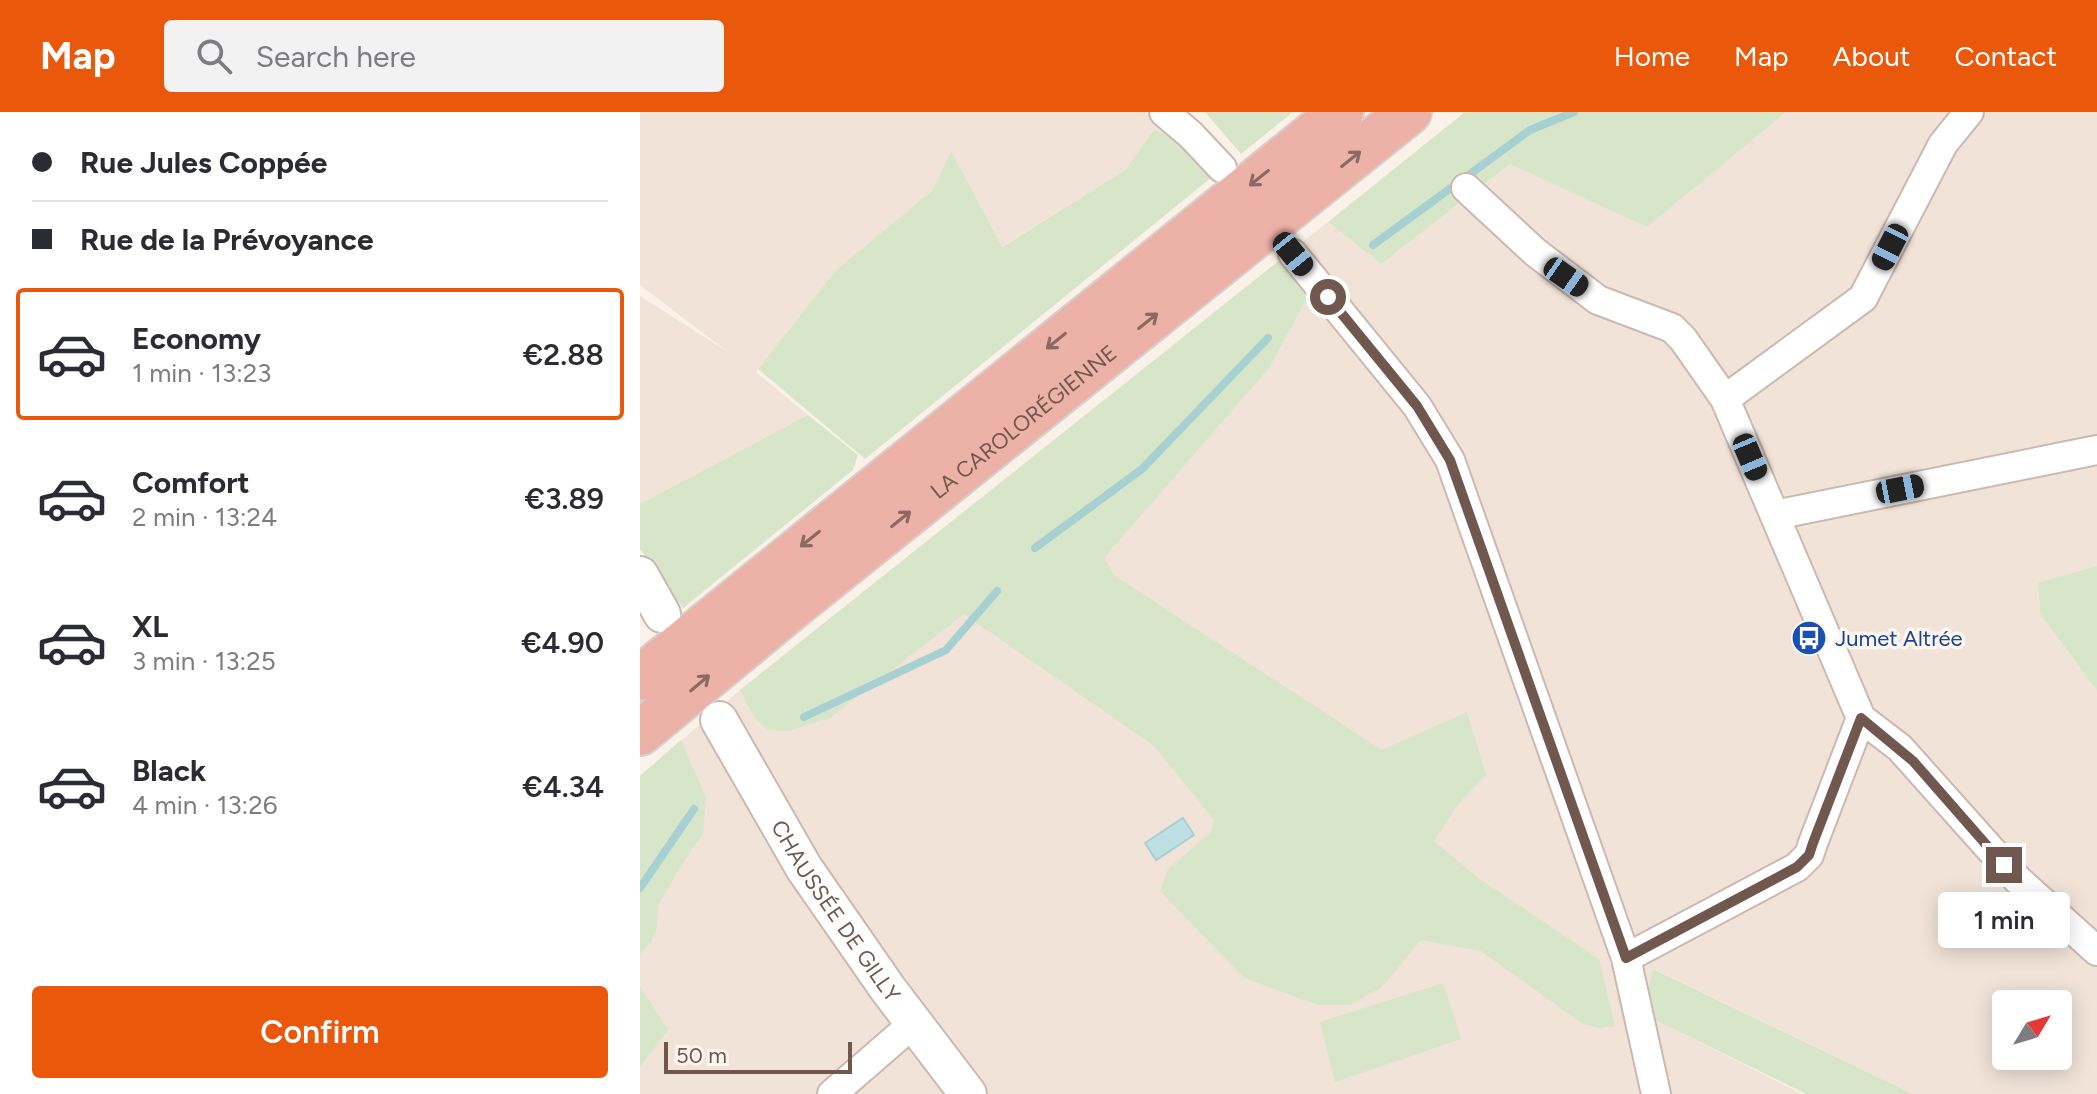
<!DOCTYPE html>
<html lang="en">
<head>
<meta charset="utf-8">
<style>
	body { margin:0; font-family:Figtree,sans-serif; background:#f2f2f3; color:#2b2b33; height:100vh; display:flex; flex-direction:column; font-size:30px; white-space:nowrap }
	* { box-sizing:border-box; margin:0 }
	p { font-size:26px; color:#7c7c81 }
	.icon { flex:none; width:44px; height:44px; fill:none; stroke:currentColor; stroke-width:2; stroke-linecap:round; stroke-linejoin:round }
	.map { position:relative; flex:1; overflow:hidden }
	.side { display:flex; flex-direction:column; background:#fff; width:640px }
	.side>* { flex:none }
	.hud { display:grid; align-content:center; height:176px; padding:0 32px; background:#fff }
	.needle { width:52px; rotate:52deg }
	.controls { position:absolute; left:1352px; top:878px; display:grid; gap:16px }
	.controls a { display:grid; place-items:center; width:80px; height:80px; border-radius:8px; background:#fff; box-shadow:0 4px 20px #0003; font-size:40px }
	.scale { position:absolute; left:24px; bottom:20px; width:188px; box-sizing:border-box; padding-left:8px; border:4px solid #71584f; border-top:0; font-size:22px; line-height:28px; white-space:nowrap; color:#71584f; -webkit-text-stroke:6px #fdf6ef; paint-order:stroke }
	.end { position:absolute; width:36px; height:36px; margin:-18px; border:10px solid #71584f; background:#fff; box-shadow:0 0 0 4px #fff }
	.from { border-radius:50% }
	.bubble { position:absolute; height:56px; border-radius:8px; background:#fff; box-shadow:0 4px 20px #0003; font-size:26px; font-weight:600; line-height:56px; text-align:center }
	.car { position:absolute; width:24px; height:48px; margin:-24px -12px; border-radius:10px; box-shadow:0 0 6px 2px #0007; background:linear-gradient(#222 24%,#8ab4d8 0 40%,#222 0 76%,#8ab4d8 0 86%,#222 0) }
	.hud b { display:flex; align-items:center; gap:28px; height:76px; font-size:30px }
	.hud b+b { border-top:2px solid #e1e1e2 }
	.hud i { width:20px; height:20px; background:#2b2b33 }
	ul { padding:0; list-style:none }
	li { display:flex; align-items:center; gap:24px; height:132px; margin:0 16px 12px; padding:0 16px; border:4px solid transparent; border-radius:8px }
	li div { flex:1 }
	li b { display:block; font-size:30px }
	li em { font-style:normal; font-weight:600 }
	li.current { border-color:#ea580c }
	li>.icon { width:72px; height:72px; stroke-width:1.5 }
	.action { display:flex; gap:16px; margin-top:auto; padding:16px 32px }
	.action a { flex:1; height:92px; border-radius:8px; background:#ea580c; color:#fff; font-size:32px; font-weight:600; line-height:92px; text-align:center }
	header { display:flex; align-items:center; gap:48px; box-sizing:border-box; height:112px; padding:0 40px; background:#ea580c; color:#fff }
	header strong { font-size:38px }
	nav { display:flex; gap:44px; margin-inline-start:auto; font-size:28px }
	.search { width:560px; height:72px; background:#f2f2f3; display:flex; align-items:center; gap:20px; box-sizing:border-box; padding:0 28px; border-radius:8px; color:#7c7c81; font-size:30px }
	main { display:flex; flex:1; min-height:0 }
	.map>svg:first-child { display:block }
	.residential { fill:#f1e3d8; fill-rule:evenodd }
	.green { fill:#d7e6c8 }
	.water { fill:#bfe0e2; stroke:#a7d0d2; stroke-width:2 }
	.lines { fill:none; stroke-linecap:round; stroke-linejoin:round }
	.stream { stroke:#a7d0d2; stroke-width:8 }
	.minor-casing { stroke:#cbb9b0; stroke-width:32 }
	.tertiary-casing { stroke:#cbb9b0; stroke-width:40 }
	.motorway-casing { stroke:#d7d0ce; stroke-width:48 }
	.minor { stroke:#fff; stroke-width:28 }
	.tertiary { stroke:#fff; stroke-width:36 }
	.motorway { stroke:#edb2a7; stroke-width:44 }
	.oneway { stroke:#8a6a61 }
	.route { stroke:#71584f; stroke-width:10 }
	.labels { text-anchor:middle; stroke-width:7; stroke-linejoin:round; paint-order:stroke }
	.street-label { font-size:22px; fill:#71584f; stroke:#fdf6ef }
	.transit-label { font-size:22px; fill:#164399; stroke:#fdf6ef; text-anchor:start }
</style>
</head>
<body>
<header>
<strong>Map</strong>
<div class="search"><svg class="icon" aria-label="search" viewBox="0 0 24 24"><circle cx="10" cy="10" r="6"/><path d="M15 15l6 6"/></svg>Search here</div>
<nav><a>Home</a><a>Map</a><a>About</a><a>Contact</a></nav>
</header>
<main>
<section class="side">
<div class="hud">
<b><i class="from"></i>Rue Jules Coppée</b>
<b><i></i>Rue de la Prévoyance</b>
</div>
<ul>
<li class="current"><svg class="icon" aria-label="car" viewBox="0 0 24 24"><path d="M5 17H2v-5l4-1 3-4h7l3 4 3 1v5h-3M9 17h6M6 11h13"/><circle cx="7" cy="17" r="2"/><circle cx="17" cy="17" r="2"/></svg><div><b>Economy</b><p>1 min · 13:23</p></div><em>€2.88</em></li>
<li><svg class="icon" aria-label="car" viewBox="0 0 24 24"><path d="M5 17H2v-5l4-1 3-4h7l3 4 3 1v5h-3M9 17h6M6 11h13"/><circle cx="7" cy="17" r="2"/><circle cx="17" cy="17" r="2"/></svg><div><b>Comfort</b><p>2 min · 13:24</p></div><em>€3.89</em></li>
<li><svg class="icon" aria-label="car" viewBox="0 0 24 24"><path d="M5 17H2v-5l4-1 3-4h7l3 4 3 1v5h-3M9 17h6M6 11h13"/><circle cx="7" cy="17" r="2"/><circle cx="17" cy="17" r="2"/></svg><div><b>XL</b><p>3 min · 13:25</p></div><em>€4.90</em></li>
<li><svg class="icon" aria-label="car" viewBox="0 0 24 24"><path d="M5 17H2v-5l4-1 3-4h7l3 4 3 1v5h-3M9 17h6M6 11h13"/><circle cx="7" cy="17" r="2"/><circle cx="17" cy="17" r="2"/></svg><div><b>Black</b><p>4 min · 13:26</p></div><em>€4.34</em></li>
</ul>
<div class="action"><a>Confirm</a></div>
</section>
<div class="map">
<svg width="1457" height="982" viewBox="0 0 1457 982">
	<rect width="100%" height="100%" fill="#faf2e9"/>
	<path class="residential" d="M 0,0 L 505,0 L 542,31 L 514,17 L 485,58 L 361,135 L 311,40 L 293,78 L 196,158 L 116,260 L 168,303 L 0,392 L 0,184 L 88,240 L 0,173 Z
		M 1146,0 L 1457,0 L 1457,467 L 1401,503 L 1457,579 L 1457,982 L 1273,982 L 1014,857 L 1004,902 L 1162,982 L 0,982 L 0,664 L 100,578 L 688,110 L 741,152 L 870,52 L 1007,114 ZM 1366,892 L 1418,892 L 1418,944 L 1366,944 Z"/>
	<path class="green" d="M 565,0 L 653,0 L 601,42 Z
		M 825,0 L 1146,0 L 1007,115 L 870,52 L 741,152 L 688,110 Z
		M 514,17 L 542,31 L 572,65 L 225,347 L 118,257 L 196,158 L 293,78 L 311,39 L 362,135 L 485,58 Z
		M 640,148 L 672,177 L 629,256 L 464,446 L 475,464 L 742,638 L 827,600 L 846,663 L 818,692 L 794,729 L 840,767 L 959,847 L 975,914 L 959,916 L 943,912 L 841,839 L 781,828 L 741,876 L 710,893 L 678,893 L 604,866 L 520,779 L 528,757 L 571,720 L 574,708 L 513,633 L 324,502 L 190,606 L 148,619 L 128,618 L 114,605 L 100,578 Z
		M 168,303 L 218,343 L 213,358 L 43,496 L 0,437 L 0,392 Z
		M 1457,454 L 1457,579 L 1401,503 L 1398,471 Z
		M 41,628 L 66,686 L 63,723 L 51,738 L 18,793 L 17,815 L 11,830 L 0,842 L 0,664 Z
		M 1013,857 L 1273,982 L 1166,982 L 1003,902 Z
		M 803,871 L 821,927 L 695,970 L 680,910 Z
		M 0,874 L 28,918 L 0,955 Z"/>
	<path class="water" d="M 543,706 L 554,723 L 516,748 L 505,731 Z"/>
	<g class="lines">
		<path class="stream" d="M 733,133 L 890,18 L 934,0
			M 395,436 L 502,357 L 628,226
			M 164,605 L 306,538 L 357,479
			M 0,776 L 54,697"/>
		<defs>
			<path id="minor" d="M 524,0 L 551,23 L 582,56
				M 826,76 L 895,140 L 958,188 L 1032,216 L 1043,227 L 1085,287 L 1221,606 L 1260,636 L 1377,767 L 1457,839
				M 653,142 L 777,294 L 810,348 L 986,846 L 1016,982
				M 1085,287 L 1223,186 L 1303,32 L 1329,0
				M 1135,403 L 1457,338
				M 986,846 L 1157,755 L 1169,743 L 1173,731 L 1221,606
				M 192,982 L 274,911"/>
			<g id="tertiary">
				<path d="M 0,463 L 22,502"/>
				<path id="s1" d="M 79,608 L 164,756 L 248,877 L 328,982"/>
			</g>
			<g id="motorway">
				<path d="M 0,566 L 701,0"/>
				<path id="s2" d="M 0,621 L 151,496 L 769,0"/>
			</g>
		</defs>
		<use href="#minor" class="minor-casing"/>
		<use href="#tertiary" class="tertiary-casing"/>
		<use href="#motorway" class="motorway-casing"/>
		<use href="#minor" class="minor"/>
		<use href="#tertiary" class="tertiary"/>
		<use href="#motorway" class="motorway"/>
	</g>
	<defs><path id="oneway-shaft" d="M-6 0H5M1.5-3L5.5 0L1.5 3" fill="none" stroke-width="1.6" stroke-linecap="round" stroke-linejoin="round" transform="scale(2)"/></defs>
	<g class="oneway">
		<use href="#oneway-shaft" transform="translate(711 47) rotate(-39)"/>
		<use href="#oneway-shaft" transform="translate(619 66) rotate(141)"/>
		<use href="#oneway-shaft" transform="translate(508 209) rotate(-39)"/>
		<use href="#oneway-shaft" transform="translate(416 229) rotate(141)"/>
		<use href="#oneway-shaft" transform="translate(261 407) rotate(-39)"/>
		<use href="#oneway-shaft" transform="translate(170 427) rotate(141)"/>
		<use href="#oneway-shaft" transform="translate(60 571) rotate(-40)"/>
	</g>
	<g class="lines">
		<path class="route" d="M 688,185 L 777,294 L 810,348 L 986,846 L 1157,755 L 1169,743 L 1173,731 L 1221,606 L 1273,649 L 1364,753"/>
	</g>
	<defs>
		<symbol id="bus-disc" viewBox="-11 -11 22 22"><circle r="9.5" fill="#1a4fb4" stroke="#fdf6ef"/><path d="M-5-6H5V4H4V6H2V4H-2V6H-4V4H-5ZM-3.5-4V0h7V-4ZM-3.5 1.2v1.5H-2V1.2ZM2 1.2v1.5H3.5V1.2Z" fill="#fff"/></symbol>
	</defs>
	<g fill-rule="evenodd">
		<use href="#bus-disc" x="1149" y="506" width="40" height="40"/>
	</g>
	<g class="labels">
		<g class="street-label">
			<text dy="8" stroke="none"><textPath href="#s2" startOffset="494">LA CAROLORÉGIENNE</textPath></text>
			<text dy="8" stroke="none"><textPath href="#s1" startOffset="224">CHAUSSÉE DE GILLY</textPath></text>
		</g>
		<g class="transit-label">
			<text x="1195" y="534">Jumet Altrée</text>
		</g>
	</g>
</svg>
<div class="controls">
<a><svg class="needle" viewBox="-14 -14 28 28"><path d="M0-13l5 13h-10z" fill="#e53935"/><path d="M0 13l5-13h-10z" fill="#7c7c81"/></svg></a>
</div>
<div class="scale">50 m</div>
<i class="end from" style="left:688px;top:185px"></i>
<i class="end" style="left:1364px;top:753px"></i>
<div class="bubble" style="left:1298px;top:780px;width:132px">1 min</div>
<i class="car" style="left:1250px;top:135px;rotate:207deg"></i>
<i class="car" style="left:653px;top:142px;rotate:141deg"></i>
<i class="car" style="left:926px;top:165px;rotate:125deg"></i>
<i class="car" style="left:1110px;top:345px;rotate:157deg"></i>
<i class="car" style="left:1260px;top:377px;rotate:79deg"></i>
</div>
</main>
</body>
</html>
